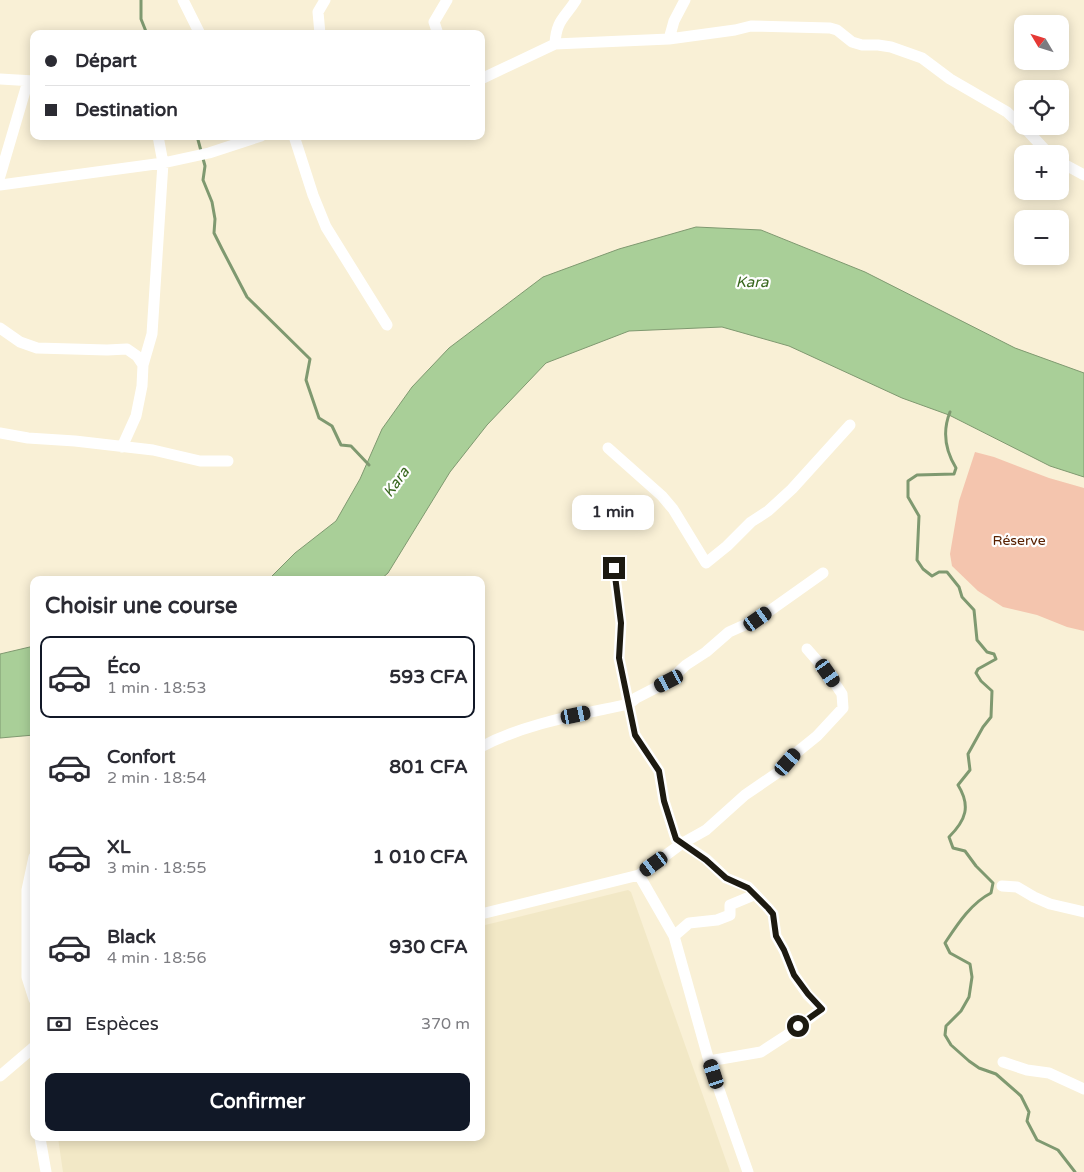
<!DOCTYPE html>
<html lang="fr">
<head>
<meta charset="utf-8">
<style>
	body { margin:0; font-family:"Varela Round",sans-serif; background:#f2f2f3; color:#2b2b33; height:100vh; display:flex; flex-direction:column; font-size:19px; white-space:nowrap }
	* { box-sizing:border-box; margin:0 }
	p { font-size:16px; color:#7c7c81 }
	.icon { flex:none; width:28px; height:28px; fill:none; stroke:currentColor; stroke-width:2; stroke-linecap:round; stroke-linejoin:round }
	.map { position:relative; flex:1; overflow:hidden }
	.panel { position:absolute; left:30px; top:576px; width:455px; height:565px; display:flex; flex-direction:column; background:#fff; border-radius:10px; box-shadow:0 2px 12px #0003 }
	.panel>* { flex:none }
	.top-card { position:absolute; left:30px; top:30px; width:455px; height:110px; border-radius:10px; box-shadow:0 2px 12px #0003; display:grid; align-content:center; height:110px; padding:0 15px; background:#fff }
	.needle { width:32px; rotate:308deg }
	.buttons { position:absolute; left:1014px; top:15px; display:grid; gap:10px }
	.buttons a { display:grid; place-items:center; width:55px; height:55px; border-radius:10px; background:#fff; box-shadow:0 2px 12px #0003; font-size:25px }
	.end { position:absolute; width:22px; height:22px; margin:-11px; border:6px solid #1d1a11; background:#fff; box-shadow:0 0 0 2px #fff }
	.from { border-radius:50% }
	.bubble { position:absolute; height:35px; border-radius:10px; background:#fff; box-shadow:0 2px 12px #0003; font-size:16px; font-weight:800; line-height:35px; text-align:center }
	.car { position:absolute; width:15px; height:30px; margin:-15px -8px; border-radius:6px; box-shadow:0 0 4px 1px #0007; background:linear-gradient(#222 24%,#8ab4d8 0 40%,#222 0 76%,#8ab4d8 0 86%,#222 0) }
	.top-card b { display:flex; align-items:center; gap:18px; height:48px; font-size:19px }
	.top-card b+b { border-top:1px solid #e1e1e2 }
	.top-card i { width:12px; height:12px; background:#2b2b33 }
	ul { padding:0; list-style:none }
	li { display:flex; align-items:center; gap:15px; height:82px; margin:0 10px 8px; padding:0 5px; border:2px solid transparent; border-radius:10px }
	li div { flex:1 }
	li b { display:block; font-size:19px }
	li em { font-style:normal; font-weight:800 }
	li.on { border-color:#111827 }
	li>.icon { width:45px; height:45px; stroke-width:1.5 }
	h2 { padding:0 15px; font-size:22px; line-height:60px }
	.pay { display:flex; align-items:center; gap:12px; height:55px; padding:0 15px; font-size:19px }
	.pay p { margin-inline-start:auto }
	.action { display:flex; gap:10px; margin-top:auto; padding:10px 15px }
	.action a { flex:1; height:58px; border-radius:10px; background:#111827; color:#fff; font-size:20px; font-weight:800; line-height:58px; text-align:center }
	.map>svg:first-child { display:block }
	.built { fill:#f2e8c6 }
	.green { fill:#f4c5ae }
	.water { fill:#a9cf98; stroke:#7f9970 }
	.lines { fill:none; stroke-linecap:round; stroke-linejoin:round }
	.stream { stroke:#7f9970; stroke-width:3 }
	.minor { stroke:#fff; stroke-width:11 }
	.route { stroke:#1d1a11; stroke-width:6 }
	.labels { text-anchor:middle; stroke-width:4.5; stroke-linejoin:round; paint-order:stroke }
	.park-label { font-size:14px; fill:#592100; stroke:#fefefe }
	.water-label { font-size:15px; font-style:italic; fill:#37661d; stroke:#fefefe }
</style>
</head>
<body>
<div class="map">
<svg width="1084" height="1172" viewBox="0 0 1084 1172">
	<rect width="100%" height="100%" fill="#f9f0d6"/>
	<path class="built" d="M 628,890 L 631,892 L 730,1172 L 63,1172 L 58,1138 L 481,1138 L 481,926 Z"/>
	<path class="green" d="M 975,452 L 994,457 L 1049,478 L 1084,488 L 1084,631 L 1067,627 L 1037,615 L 1003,607 L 978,591 L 952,566 L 950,554 L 959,501 Z"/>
	<path class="water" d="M 696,227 L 761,230 L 865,272 L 1015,348 L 1084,373 L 1084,477 L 1050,466 L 949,415 L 902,398 L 789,346 L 722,327 L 629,331 L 546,363 L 487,425 L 450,472 L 388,573 L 380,580 L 268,580 L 295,553 L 336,521 L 360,479 L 382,429 L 412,387 L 449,348 L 543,277 L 619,249 Z
		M 34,646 L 34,735 L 0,738 L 0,654 Z"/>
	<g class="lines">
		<path class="stream" d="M 141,0 L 141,19 L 147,34
			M 197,136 L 205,166 L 203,180 L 212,202 L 215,219 L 214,233 L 222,249 L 247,297 L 310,359 L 306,380 L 319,418 L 332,426 L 341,445 L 351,446 L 369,465
			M 950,412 C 942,432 945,450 956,468 L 954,474 L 917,475 L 908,481 L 908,497 L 919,516 L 917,560 L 923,569 L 932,576 L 939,572 L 947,572 L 959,587 L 962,597 L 974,610 L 977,640 L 987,652 L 994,654 L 996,659 L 978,669 L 976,673 L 981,681 L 992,691 L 991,717 L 983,727 L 968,754 L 970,770 L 958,785 C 971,806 966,820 949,837 L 953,848 L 965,851 L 976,866 L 993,883 L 991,893 C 971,903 957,925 945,943 L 950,953 L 970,964 L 972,977 L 969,997 L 961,1011 L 946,1026 L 945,1035 L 951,1045 L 969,1061 L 979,1068 L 996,1074 L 1021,1096 L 1029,1112 L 1027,1121 L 1037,1140 L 1058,1150 L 1075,1172"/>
		<path class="minor" d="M 183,0 L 200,34
			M 320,34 L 318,12 L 325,0
			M 438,34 L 434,22 L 447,0
			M 669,39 L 674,21 L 685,0
			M 555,44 C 556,20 565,18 576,0
			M 0,79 L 34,81
			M 481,79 L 555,44 L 669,39 L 735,30 L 751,26 L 830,28 L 837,30 L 852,42 L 862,45 L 878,45 L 891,47 L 922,58 L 950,79 L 1007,112 L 1022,126
			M 1023,126 L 1049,154
			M 294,136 L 313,195 L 326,227 L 387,325
			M 1060,162 L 1084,175
			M 0,176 L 28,81
			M 0,185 L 163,163 L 209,153 L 261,136
			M 0,328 L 20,342 L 37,348 L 107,350 L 127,349 L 137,356 L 143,365 L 142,386 L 136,416 L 122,447
			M 143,365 L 152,334 L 163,163 L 158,136
			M 0,433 L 28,438 L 75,441 L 153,450 L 200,461 L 228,461
			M 608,448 L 662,496 L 673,509 L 706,563 L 727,546 L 751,522 L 768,511 L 792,489 L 850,425
			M 614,568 L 621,623 L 619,658 L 635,735 L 659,771 L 664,801 L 676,839 L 706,859 L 726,878 L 748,887 L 768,908 L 773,914 L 776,936 L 784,950 L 794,975 L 808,995 L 822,1009 L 787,1035 L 761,1052 L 709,1061
			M 481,747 C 526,723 579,715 629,704 L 636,698 L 669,681 L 686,665 L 706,652 L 729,632 L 758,619 L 823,573
			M 34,857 L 27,890 L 27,977 L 34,999
			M 639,875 L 681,844 L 706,830 L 745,795 L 780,771 L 796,753 L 817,736 L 843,708 L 842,694 L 828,673 L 807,649
			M 1002,886 L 1017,887 L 1034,897 L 1050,904 L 1084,912
			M 481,914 L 639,875 L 674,936 L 709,1061 L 748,1172
			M 674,936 L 689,923 L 717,920 L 730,915 L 730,905 L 754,895
			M 1003,1062 L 1027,1070 L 1049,1073 L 1084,1089
			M 0,1076 L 34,1047
			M 40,1138 L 46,1172"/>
	</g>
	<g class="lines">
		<path class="route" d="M 614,568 L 621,623 L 619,658 L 635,735 L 659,771 L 664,801 L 676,839 L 706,860 L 726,878 L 748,888 L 768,908 L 773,914 L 776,936 L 784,950 L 794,975 L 808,994 L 822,1009 L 798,1026"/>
	</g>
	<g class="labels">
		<g class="park-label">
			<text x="1019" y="545">Réserve</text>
		</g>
		<g class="water-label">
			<text x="752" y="287">Kara</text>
			<text transform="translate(396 482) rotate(-54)" y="5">Kara</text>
		</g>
	</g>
</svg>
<div class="buttons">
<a><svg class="needle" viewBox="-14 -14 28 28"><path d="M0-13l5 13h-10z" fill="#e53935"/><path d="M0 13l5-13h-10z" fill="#7c7c81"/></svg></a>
<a><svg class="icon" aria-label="locate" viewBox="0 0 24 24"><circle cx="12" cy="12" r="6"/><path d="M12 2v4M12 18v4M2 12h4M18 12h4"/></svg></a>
<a>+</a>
<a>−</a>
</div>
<i class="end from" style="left:798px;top:1026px"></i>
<i class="end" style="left:614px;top:568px"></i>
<div class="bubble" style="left:572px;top:495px;width:82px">1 min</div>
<i class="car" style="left:758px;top:619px;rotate:55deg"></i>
<i class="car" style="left:828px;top:673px;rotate:145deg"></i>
<i class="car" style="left:669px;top:681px;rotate:243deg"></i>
<i class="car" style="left:576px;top:715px;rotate:78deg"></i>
<i class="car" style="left:788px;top:762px;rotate:41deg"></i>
<i class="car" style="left:654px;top:864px;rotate:234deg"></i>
<i class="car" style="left:714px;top:1074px;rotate:342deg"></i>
<div class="top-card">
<b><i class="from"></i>Départ</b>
<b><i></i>Destination</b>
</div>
<section class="panel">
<h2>Choisir une course</h2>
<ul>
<li class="on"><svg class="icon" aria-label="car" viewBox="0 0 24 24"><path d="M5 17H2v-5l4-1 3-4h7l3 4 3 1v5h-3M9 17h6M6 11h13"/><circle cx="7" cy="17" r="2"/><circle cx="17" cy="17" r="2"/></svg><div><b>Éco</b><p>1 min · 18:53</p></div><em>593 CFA</em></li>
<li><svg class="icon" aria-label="car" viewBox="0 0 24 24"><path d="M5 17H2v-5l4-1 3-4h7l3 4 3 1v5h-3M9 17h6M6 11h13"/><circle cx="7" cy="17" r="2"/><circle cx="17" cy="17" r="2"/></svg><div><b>Confort</b><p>2 min · 18:54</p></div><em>801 CFA</em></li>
<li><svg class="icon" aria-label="car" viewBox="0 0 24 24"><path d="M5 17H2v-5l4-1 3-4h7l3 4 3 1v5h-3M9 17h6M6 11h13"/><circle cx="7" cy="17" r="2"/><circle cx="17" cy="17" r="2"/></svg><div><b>XL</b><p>3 min · 18:55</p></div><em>1 010 CFA</em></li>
<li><svg class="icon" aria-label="car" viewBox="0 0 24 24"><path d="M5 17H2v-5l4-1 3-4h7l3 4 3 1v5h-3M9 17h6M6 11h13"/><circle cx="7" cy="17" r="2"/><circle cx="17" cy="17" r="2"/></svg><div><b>Black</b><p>4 min · 18:56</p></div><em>930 CFA</em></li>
</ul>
<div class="pay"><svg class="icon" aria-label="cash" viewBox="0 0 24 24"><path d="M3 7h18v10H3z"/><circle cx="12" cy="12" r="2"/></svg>Espèces<p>370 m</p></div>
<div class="action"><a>Confirmer</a></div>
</section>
</div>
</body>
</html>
